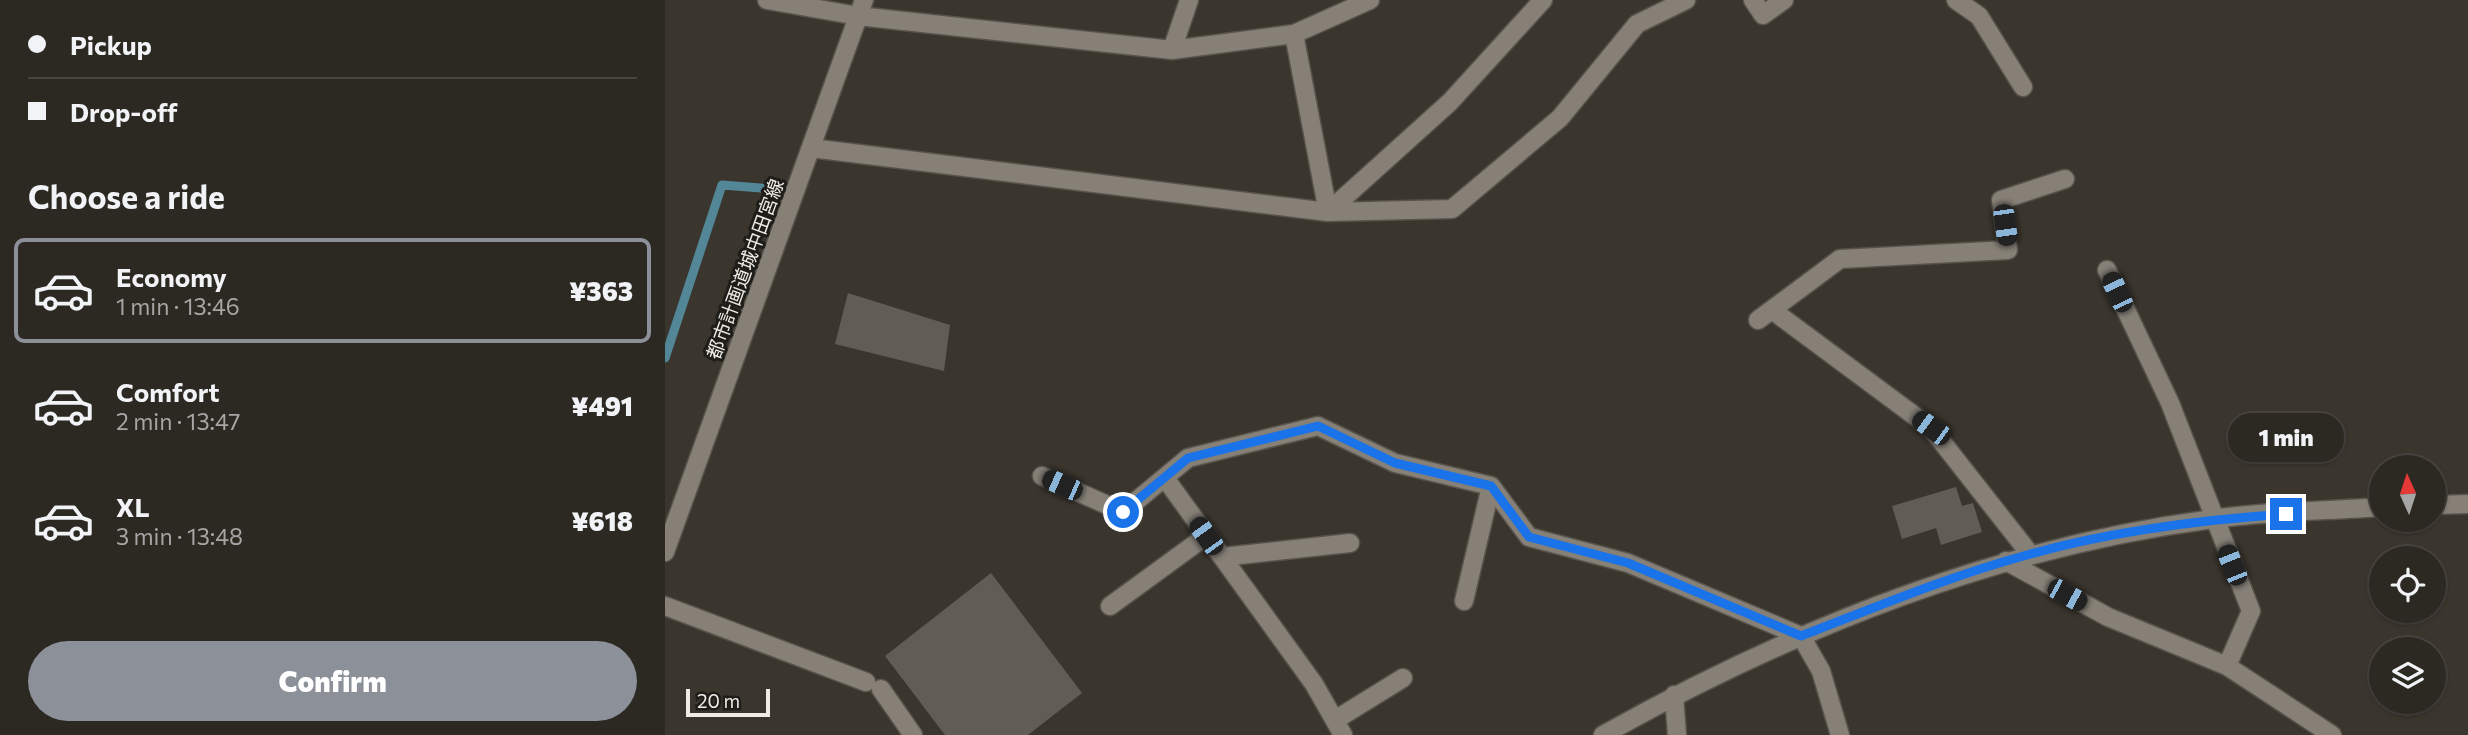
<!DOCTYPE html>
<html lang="en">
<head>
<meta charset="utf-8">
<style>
	body { margin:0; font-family:Commissioner,"Noto Sans JP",sans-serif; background:#34302a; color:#f1f3f6; height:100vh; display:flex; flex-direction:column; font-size:26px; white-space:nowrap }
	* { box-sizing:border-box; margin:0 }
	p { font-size:23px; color:#a6a6a5 }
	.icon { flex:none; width:38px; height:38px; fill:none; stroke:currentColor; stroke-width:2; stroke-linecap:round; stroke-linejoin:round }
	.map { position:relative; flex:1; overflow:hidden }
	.details { display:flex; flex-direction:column; background:#2c2822; width:665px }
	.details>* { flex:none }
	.top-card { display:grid; align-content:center; height:154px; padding:0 28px; background:#2c2822 }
	.needle { width:46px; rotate:357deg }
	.tools { position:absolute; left:1704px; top:455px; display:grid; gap:14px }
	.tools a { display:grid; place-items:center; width:77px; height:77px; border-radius:50%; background:#2c2822; box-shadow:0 2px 5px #0004,0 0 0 2px #484440; font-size:35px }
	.scale { position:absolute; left:21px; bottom:18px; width:84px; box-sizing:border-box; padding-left:7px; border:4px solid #efece6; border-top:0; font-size:19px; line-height:24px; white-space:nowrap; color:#efece6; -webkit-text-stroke:5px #1f1d1a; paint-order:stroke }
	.end { position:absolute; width:32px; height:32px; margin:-16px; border:9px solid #1a73e8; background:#fff; box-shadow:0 0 0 4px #fff }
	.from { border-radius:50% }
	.bubble { position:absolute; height:49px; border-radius:24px; background:#2c2822; box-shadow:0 2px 5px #0004,0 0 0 2px #484440; font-size:23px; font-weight:800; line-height:49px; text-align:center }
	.car { position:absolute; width:21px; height:42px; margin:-21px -10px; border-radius:9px; box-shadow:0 0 5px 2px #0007; background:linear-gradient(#222 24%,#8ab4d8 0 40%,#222 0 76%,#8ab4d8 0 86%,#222 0) }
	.top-card b { display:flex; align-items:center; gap:24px; height:66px; font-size:26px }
	.top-card b+b { border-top:2px solid #484440 }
	.top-card i { width:18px; height:18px; background:#f1f3f6 }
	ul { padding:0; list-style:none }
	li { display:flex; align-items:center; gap:21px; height:105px; margin:0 14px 10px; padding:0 14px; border:4px solid transparent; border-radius:10px }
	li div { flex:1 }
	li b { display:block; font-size:26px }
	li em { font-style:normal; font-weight:800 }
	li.current { border-color:#8c9099 }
	li>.icon { width:63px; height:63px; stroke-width:1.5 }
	h2 { padding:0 28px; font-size:32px; line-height:84px }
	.button { display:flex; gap:14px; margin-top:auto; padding:14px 28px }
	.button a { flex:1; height:80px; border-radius:42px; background:#8c9099; color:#fff; font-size:28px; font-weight:800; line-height:80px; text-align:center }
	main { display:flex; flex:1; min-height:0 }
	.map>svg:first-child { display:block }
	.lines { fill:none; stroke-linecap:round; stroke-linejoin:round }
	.stream { stroke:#538696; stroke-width:9 }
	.building { fill:#625d54 }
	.minor-casing { stroke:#57534b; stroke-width:21 }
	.minor { stroke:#868077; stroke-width:18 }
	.route { stroke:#1a73e8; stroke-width:9 }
	.labels { text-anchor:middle; stroke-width:6; stroke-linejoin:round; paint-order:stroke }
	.street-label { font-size:19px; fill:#efece6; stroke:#1f1d1a }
</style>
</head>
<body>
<main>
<section class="details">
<div class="top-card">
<b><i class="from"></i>Pickup</b>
<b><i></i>Drop-off</b>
</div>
<h2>Choose a ride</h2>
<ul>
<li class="current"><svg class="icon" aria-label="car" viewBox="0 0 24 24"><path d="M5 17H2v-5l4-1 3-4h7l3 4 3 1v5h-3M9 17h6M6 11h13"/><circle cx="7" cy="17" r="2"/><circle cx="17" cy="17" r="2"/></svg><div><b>Economy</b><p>1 min · 13:46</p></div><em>¥363</em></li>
<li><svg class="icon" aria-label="car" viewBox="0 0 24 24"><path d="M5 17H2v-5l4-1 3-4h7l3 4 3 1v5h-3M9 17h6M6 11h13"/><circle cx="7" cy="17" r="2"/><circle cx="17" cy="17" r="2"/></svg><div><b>Comfort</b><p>2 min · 13:47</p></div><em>¥491</em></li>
<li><svg class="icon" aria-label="car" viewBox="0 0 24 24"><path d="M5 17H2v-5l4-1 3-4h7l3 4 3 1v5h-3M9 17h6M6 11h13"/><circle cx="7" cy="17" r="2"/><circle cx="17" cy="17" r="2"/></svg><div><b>XL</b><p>3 min · 13:48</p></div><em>¥618</em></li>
</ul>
<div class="button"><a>Confirm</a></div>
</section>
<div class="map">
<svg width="1803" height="735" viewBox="0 0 1803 735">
	<rect width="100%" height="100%" fill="#3a352d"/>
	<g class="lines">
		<path class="stream" d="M 0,358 L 57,185 L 107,189"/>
	</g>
	<path class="building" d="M 183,293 L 285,325 L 279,371 L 170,344 Z
		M 1291,487 L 1297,506 L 1308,503 L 1317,532 L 1276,545 L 1271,528 L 1237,539 L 1227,506 Z
		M 326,573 L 417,693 L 363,735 L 280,735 L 220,656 Z"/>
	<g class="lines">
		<defs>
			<path id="minor" d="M 102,0 L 193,16 L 507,50 L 629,34 L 705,0
				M 1088,0 L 1098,15 L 1119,0
				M 1291,0 L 1314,16 L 1358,87
				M 629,34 L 663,212
				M 507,50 L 524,0
				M 146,148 L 663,212 L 787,209 L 895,118 L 972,24 L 1021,0
				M 663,212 L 785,102 L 878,0
				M 1442,270 L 1505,403 L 1586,611 L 1562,666
				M 1107,310 L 1266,428 L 1365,554
				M 1093,320 L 1175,259 L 1343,250 L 1336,200 L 1400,179
				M 377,476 L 458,512 L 523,458 L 653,426 L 730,463 L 826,486 L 799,601
				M 500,478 L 649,684 L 678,735
				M 826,486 L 864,537 L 963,563 L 1136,636 L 1156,671 L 1175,735
				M 1769,505 L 1803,504
				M 0,552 L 199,0
				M 557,557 L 685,543
				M 1341,561 L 1443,617 L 1562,666 L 1667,735
				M 0,606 L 201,682
				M 445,606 L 541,536
				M 216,689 L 248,735
				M 1009,695 L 1012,735
				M 670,720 L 738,678
				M 938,735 C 1127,629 1332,547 1548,519 C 1603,511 1661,511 1717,507"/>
		</defs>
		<use href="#minor" class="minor-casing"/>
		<use href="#minor" class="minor"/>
	</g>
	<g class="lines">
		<path class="route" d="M 458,512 L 523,458 L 653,426 L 730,463 L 826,486 L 864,537 L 963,563 L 1136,636 C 1211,607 1285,576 1362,555 C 1446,531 1534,520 1621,514"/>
	</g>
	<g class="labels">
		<g class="street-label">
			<text transform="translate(80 269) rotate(-70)" y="7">都市計画道城中田宮線</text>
		</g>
	</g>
</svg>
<div class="tools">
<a><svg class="needle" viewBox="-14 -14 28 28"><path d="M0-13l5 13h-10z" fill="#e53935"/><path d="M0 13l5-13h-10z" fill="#a6a6a5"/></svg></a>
<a><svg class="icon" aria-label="locate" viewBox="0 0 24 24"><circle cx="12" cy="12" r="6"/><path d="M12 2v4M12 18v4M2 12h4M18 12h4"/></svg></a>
<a><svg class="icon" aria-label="layers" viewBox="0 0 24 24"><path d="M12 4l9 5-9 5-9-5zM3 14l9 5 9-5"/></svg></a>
</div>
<div class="scale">20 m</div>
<i class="end from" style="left:458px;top:512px"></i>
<i class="end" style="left:1621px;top:514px"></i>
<div class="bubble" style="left:1563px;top:413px;width:116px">1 min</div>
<i class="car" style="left:1340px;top:225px;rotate:172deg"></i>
<i class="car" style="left:1452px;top:292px;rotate:335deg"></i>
<i class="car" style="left:1266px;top:428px;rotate:306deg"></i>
<i class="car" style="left:397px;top:485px;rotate:294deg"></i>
<i class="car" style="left:541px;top:536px;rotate:324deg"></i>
<i class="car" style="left:1567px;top:565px;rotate:338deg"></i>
<i class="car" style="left:1402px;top:595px;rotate:119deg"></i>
</div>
</main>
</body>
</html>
